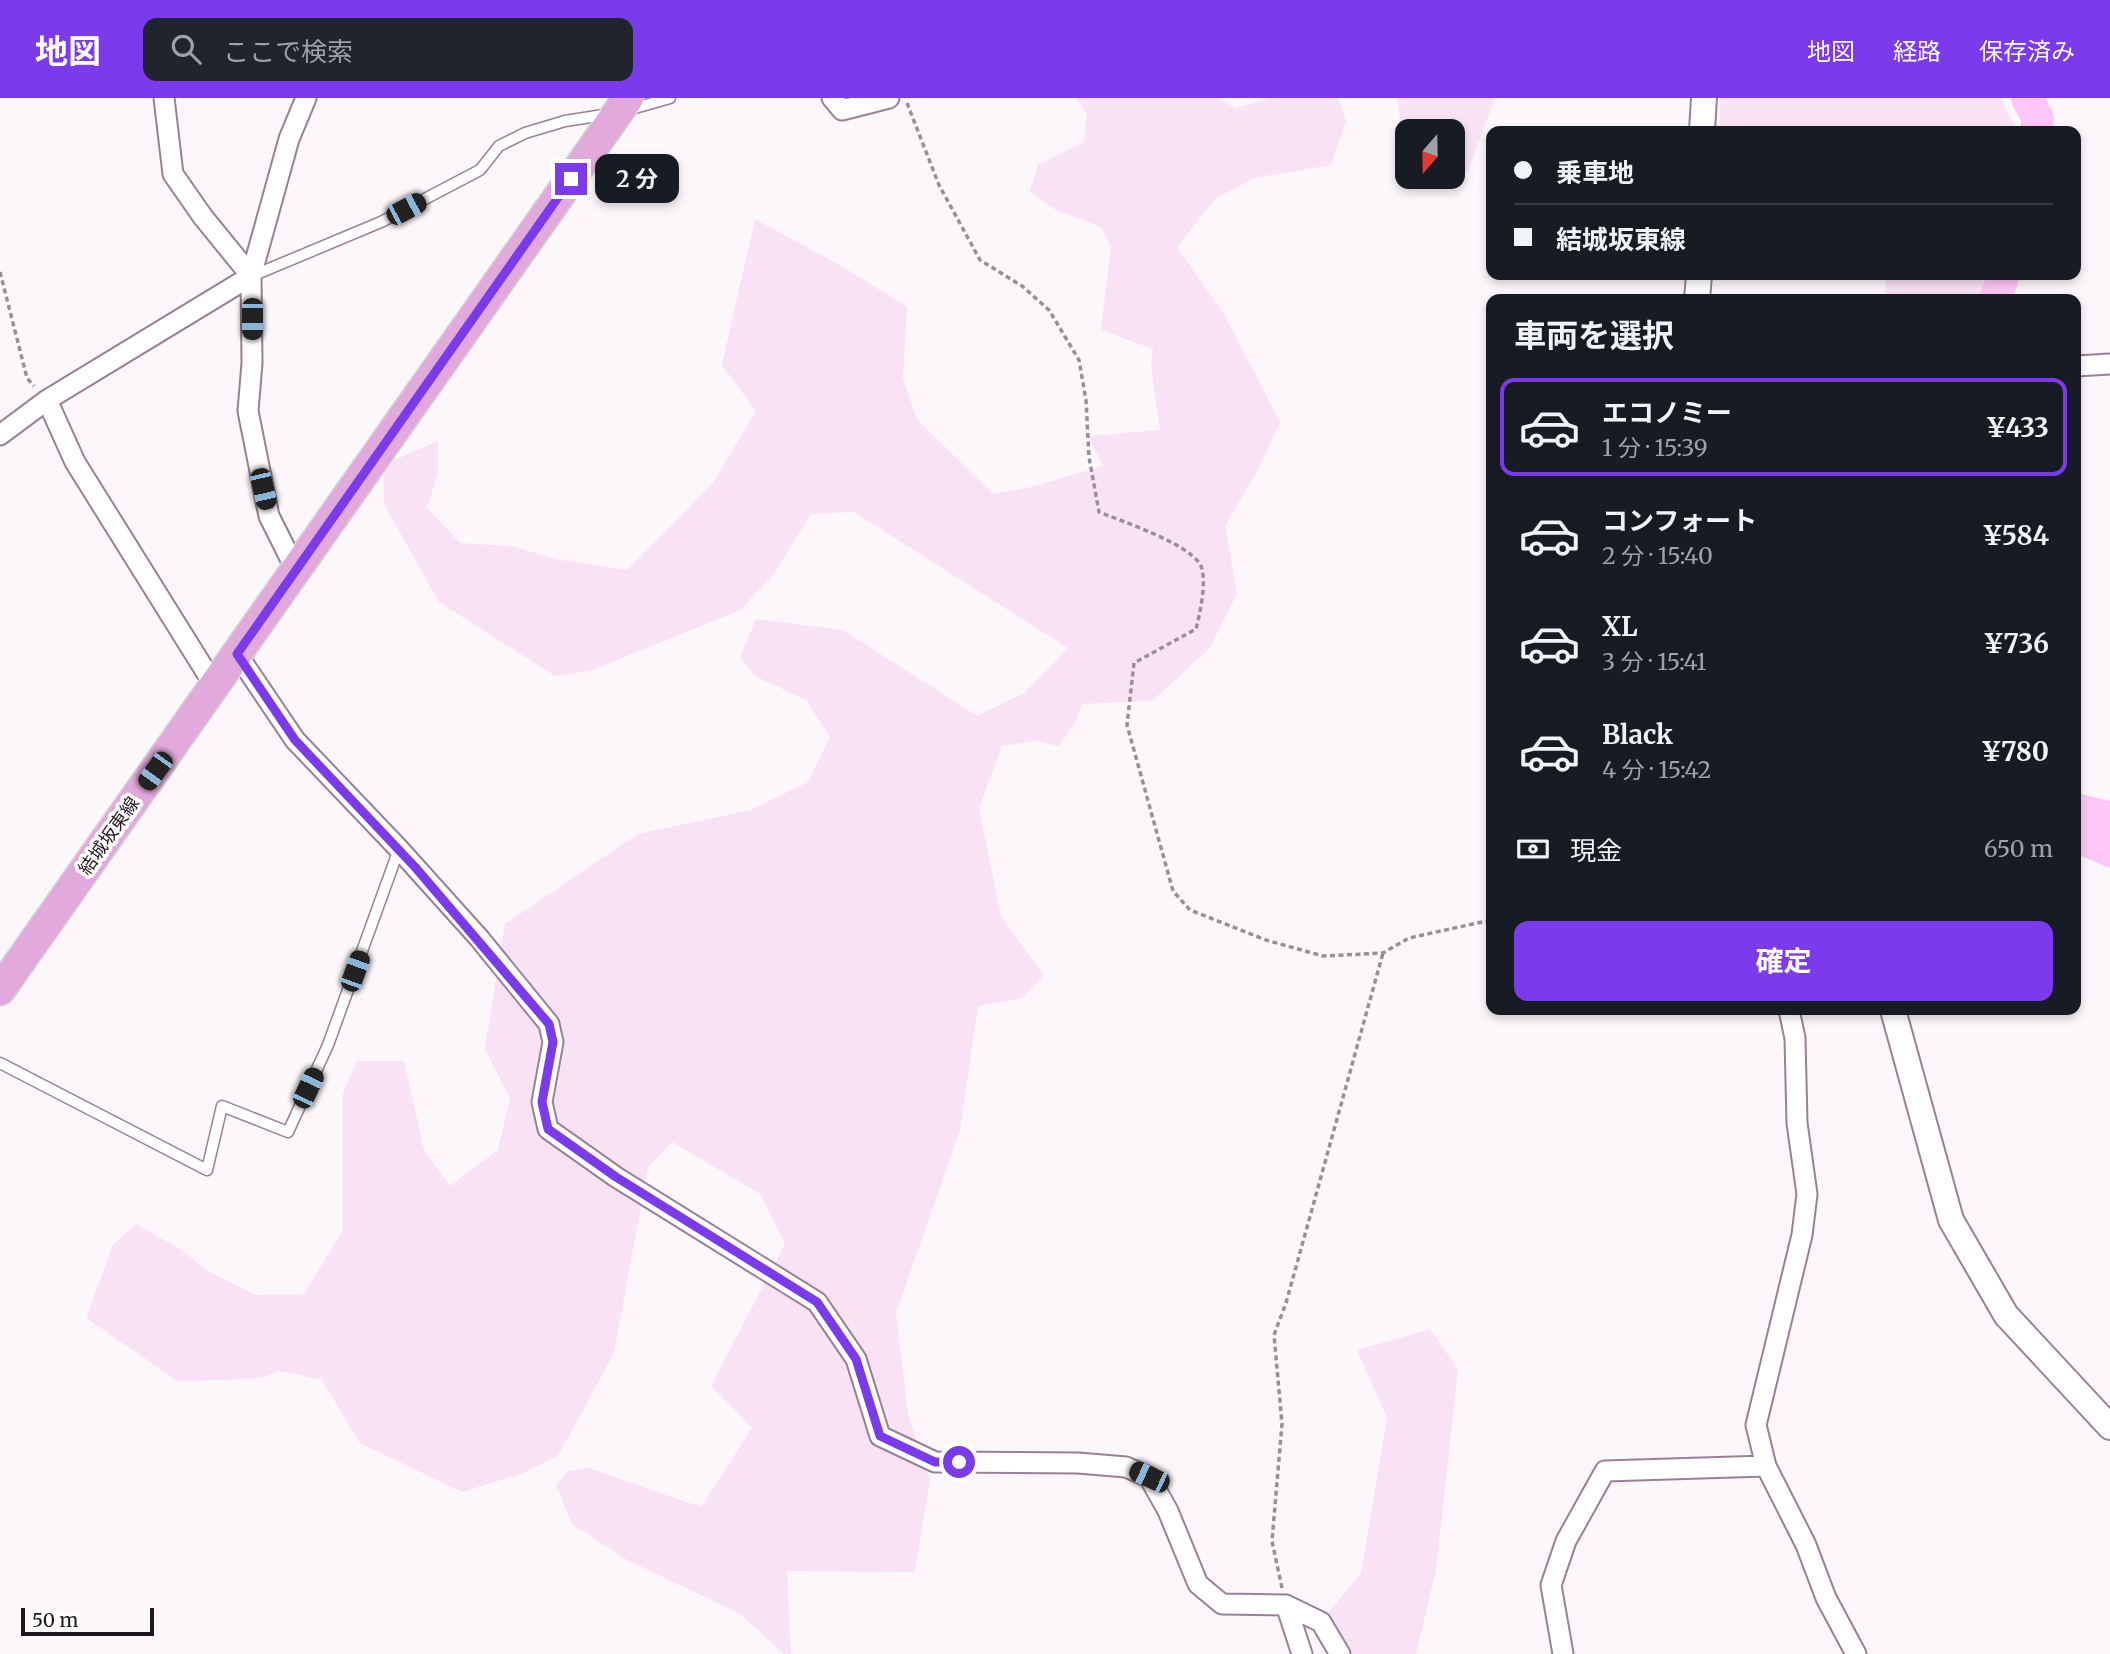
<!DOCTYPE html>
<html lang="ja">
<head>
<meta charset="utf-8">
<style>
	body { margin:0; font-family:Merriweather,"Noto Sans JP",serif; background:#20242c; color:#f1f3f6; height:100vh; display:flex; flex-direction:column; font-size:26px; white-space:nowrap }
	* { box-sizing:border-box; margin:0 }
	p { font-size:23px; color:#9ea1a6 }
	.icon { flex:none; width:38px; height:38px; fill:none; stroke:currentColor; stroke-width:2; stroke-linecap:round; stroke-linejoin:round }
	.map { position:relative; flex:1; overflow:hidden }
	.drawer { position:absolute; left:1486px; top:196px; width:595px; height:721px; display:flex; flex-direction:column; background:#171b24; border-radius:14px; box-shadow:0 4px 10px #0003 }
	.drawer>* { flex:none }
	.hud { position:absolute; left:1486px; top:28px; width:595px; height:154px; border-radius:14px; box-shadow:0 4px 10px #0003; display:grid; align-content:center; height:154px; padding:0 28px; background:#171b24 }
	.needle { width:46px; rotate:200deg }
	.fabs { position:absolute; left:1395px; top:21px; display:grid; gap:14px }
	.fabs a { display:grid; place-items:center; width:70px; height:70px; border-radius:14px; background:#171b24; box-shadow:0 4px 10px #0003; font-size:35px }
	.scale { position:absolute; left:21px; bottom:18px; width:133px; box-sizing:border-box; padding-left:7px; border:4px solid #20171f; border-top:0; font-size:19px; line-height:24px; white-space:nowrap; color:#20171f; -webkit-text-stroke:5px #fff; paint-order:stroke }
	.end { position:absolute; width:32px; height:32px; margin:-16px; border:9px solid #7c3aed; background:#fff; box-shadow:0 0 0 4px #fff }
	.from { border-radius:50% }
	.bubble { position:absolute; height:49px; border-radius:14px; background:#171b24; box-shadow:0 4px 10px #0003; font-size:23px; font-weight:700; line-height:49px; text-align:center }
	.car { position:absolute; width:21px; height:42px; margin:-21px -10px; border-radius:9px; box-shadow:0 0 5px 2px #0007; background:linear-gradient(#222 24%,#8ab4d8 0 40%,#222 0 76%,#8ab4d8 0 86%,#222 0) }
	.hud b { display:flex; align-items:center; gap:24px; height:66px; font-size:26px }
	.hud b+b { border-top:2px solid #363941 }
	.hud i { width:18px; height:18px; background:#f1f3f6 }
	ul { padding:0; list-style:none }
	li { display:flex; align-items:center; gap:21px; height:98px; margin:0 14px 10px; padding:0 14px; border:4px solid transparent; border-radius:14px }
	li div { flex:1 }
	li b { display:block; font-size:26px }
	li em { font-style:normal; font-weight:700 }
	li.on { border-color:#7c3aed }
	li>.icon { width:63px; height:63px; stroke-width:1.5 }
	h2 { padding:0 28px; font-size:32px; line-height:84px }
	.pay { display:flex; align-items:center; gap:18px; height:77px; padding:0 28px; font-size:26px }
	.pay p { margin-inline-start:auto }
	.button { display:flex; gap:14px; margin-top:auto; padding:14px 28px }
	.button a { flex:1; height:80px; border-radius:14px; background:#7c3aed; color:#fff; font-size:28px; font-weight:700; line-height:80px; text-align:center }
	header { display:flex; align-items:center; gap:42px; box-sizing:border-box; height:98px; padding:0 35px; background:#7c3aed; color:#fff }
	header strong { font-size:33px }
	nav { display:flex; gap:38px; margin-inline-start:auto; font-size:24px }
	.search { width:490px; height:63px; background:#20242c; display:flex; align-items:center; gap:18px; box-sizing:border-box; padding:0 24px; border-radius:14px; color:#9ea1a6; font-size:26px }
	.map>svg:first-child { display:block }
	.green { fill:#f9e2f5 }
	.water { fill:#ffc6f7 }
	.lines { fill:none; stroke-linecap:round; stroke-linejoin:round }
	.river { stroke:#ffc6f7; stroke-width:32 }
	.service-casing { stroke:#998195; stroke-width:13 }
	.minor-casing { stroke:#998195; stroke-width:23 }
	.tertiary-casing { stroke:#998195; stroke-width:28 }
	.primary-casing { stroke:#d7d5d7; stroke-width:33 }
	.path { stroke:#979096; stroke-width:3.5; stroke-dasharray:5 3.5; stroke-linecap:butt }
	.service { stroke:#fff; stroke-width:10 }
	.minor { stroke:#fff; stroke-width:19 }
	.tertiary { stroke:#fff; stroke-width:24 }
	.primary { stroke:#e2a9dc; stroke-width:30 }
	.route { stroke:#7c3aed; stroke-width:9 }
	.labels { text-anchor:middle; stroke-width:7; stroke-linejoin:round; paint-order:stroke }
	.street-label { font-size:18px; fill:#20171f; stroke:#fff }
</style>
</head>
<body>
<header>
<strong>地図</strong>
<div class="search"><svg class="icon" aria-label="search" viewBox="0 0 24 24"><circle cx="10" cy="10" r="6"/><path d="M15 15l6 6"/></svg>ここで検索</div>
<nav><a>地図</a><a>経路</a><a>保存済み</a></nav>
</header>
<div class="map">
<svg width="2110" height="1556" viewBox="0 0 2110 1556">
	<rect width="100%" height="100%" fill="#fcf7fb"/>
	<path class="green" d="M 1076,0 L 1217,0 L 1236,10 L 1270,0 L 1338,0 L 1346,23 L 1331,67 L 1254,80 L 1215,101 L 1177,149 L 1224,216 L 1280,324 L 1260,368 L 1225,428 L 1237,496 L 1209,551 L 1152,603 L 1082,606 L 1075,625 L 1059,648 L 1036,643 L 1002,648 L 979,710 L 1001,818 L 1044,878 L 1022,900 L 978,908 L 960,1032 L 896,1215 L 908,1316 L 930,1382 L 915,1474 L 787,1473 L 791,1556 L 784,1556 L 739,1515 L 627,1462 L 572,1426 L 556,1387 L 568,1373 L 588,1370 L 701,1409 L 752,1330 L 711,1288 L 785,1146 L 760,1096 L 672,1044 L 648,1069 L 614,1255 L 558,1358 L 521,1376 L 462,1394 L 360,1345 L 322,1282 L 279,1273 L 261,1280 L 179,1284 L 86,1220 L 113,1147 L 136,1126 L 180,1151 L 206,1172 L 256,1197 L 304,1196 L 343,1132 L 343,995 L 357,963 L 404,963 L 424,1052 L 450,1088 L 498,1052 L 510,1000 L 485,951 L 505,826 L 638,736 L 751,712 L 808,684 L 830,639 L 806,602 L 755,578 L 740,559 L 756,521 L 843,532 L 977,618 L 1024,595 L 1068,550 L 854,414 L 811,416 L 773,477 L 740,512 L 593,572 L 555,578 L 439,504 L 384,406 L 383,367 L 438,343 L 438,375 L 427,410 L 460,445 L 512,448 L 555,461 L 627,472 L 713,385 L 756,313 L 722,267 L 755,121 L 848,172 L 907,209 L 903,280 L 917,321 L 993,396 L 1031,389 L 1103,368 L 1088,338 L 1160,332 L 1151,269 L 1153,251 L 1101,232 L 1111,148 L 1101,129 L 1056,112 L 1030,93 L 1038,67 L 1084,44 L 1087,16 Z
		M 1397,0 L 1495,0 L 1468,73 L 1453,71 L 1452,33 L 1407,33 L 1407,67 Z
		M 1720,0 L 2001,0 L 2017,33 L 1719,33 Z
		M 1886,177 L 1996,177 L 1992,201 L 1885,201 Z
		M 1430,1231 L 1458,1271 L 1436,1472 L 1416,1556 L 1340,1556 L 1321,1524 L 1361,1475 L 1387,1320 L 1357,1252 Z"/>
	<path class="water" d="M 2076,695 L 2110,703 L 2110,770 L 2076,756 Z"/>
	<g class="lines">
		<path class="river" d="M 2027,0 L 2038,21 L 2036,33
			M 1995,201 L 2004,177"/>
		<defs>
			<path id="service" d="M 628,12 L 670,0
				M 252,178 L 381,124 L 480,72 L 499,48 L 525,35 L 565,23 L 610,16
				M 0,965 L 207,1072 L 222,1008 L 288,1034 L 328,947 L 399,751"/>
			<path id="minor" d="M 164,0 L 173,76 L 203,119 L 251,178
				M 832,0 L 842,12 L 889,0
				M 2076,268 L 2110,266
				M 47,302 L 75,364 L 206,574 L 217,586
				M 0,337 L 47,302 L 251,178
				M 296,472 L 269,418 L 248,313 L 252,265 L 251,178 L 289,41 L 306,0
				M 237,556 L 295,642 L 399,751 L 479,840 L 549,926 L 553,944 L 542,1004 L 548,1031 L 616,1079 L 817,1204 L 856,1261 L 880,1338 L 935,1364 L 1078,1365 L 1126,1369 L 1149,1379 L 1168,1413 L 1198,1486 L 1222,1506 L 1286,1507 L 1321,1524 L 1340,1556
				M 1789,912 L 1795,940 L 1797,1025 L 1807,1096 L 1802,1137 L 1756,1327 L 1766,1368 L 1806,1447 L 1826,1500 L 1856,1556
				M 1286,1507 L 1302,1556
				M 1563,1556 L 1551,1487 L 1566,1443 L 1605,1373 L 1766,1368"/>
			<path id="tertiary" d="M 1702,33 L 1704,0
				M 1697,201 L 1699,177
				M 1893,912 L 1951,1122 L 2006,1217 L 2110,1329"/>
			<path id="primary" d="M 0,892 L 628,0"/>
		</defs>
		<use href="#service" class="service-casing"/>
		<use href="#minor" class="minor-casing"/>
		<use href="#tertiary" class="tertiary-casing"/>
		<use href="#primary" class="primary-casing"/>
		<path class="path" d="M 907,5 L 939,87 L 980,162 L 1022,188 L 1049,212 L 1079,262 L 1086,302 L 1089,359 L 1099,414 C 1121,423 1197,448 1202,471 C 1206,488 1200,515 1196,531 L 1134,565 L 1127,627 L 1173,793 L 1190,812 L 1266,842 L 1323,858 L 1383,855 L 1409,840 L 1491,822
			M 0,174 L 27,280 L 34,288
			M 1282,1490 L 1272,1443 L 1282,1326 L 1274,1237 L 1286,1205 L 1383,855"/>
		<use href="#service" class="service"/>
		<use href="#minor" class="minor"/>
		<use href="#tertiary" class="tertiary"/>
		<use href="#primary" class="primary"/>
	</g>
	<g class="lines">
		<path class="route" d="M 571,81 L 237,556 L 295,642 L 415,769 L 549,926 L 553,944 L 542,1004 L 548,1031 L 616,1079 L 817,1204 L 856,1261 L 880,1338 L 935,1364 L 959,1364"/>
	</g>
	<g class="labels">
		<g class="street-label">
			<text transform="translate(109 738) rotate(-55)" y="6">結城坂東線</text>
		</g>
	</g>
</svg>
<div class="fabs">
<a><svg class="needle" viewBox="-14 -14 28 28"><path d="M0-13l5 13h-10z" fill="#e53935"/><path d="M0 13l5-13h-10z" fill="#9ea1a6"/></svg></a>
</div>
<div class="scale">50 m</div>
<i class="end from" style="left:959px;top:1364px"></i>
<i class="end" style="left:571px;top:81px"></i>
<div class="bubble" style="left:595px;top:56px;width:84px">2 分</div>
<i class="car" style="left:406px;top:111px;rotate:62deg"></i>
<i class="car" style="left:252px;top:221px;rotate:180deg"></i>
<i class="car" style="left:263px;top:391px;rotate:167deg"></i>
<i class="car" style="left:155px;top:673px;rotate:216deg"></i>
<i class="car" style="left:355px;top:873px;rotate:20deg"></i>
<i class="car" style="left:308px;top:990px;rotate:25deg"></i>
<i class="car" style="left:1149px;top:1379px;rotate:295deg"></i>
<div class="hud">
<b><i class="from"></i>乗車地</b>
<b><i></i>結城坂東線</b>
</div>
<section class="drawer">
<h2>車両を選択</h2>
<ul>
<li class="on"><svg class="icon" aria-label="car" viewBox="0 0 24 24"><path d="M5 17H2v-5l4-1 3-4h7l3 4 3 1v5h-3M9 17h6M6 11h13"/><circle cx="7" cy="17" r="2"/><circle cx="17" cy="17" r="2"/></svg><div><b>エコノミー</b><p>1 分 · 15:39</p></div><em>¥433</em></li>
<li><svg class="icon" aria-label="car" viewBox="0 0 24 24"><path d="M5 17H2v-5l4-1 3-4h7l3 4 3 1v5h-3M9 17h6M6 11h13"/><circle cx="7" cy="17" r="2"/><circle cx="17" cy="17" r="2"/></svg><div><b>コンフォート</b><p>2 分 · 15:40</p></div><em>¥584</em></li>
<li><svg class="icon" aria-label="car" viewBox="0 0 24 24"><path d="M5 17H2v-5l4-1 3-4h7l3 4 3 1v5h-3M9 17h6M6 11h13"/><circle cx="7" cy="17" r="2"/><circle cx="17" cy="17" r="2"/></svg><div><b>XL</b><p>3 分 · 15:41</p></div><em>¥736</em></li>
<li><svg class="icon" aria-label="car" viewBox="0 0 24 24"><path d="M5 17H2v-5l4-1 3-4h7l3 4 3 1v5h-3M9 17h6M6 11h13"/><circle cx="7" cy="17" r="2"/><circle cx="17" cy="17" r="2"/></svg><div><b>Black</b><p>4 分 · 15:42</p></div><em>¥780</em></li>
</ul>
<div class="pay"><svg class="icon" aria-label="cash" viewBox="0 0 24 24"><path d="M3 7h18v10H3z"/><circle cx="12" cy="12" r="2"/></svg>現金<p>650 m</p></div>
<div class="button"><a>確定</a></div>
</section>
</div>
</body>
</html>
